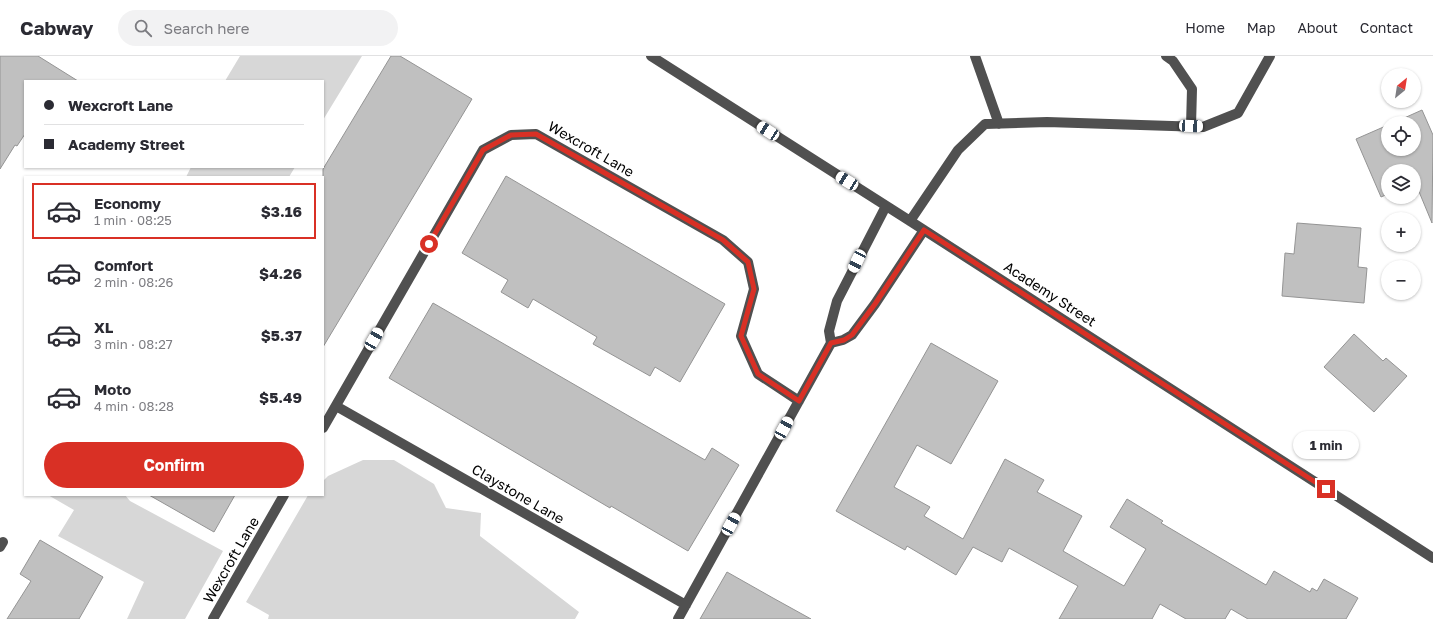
<!DOCTYPE html>
<html lang="en">
<head>
<meta charset="utf-8">
<style>
	body { margin:0; font-family:"Golos Text",sans-serif; background:#f2f2f3; color:#2b2b33; height:100vh; display:flex; flex-direction:column; font-size:15px; white-space:nowrap }
	* { box-sizing:border-box; margin:0 }
	p { font-size:13px; color:#7c7c81 }
	.icon { flex:none; width:22px; height:22px; fill:none; stroke:currentColor; stroke-width:2; stroke-linecap:round; stroke-linejoin:round }
	.map { position:relative; flex:1; overflow:hidden }
	.drawer { position:absolute; left:24px; top:120px; width:300px; height:320px; display:flex; flex-direction:column; background:#fff; border-radius:0px; box-shadow:0 1px 3px #0004 }
	.drawer>* { flex:none }
	.guide { position:absolute; left:24px; top:24px; width:300px; height:88px; border-radius:0px; box-shadow:0 1px 3px #0004; display:grid; align-content:center; height:88px; padding:0 20px; background:#fff }
	.needle { width:26px; rotate:30deg }
	.buttons { position:absolute; left:1381px; top:12px; display:grid; gap:8px }
	.buttons a { display:grid; place-items:center; width:40px; height:40px; border-radius:50%; background:#fff; box-shadow:0 1px 3px #0004; font-size:20px }
	.end { position:absolute; width:18px; height:18px; margin:-9px; border:5px solid #d93025; background:#fff; box-shadow:0 0 0 2px #fff }
	.from { border-radius:50% }
	.bubble { position:absolute; height:28px; border-radius:14px; background:#fff; box-shadow:0 1px 3px #0004; font-size:13px; font-weight:700; line-height:28px; text-align:center }
	.car { position:absolute; width:12px; height:24px; margin:-12px -6px; border-radius:5px; box-shadow:0 0 3px 1px #0007; background:linear-gradient(#fff 24%,#345 0 40%,#fff 0 76%,#345 0 86%,#fff 0) }
	.guide b { display:flex; align-items:center; gap:14px; height:38px; font-size:15px }
	.guide b+b { border-top:1px solid #e1e1e2 }
	.guide i { width:10px; height:10px; background:#2b2b33 }
	ul { padding:7px 0 0; list-style:none }
	li { display:flex; align-items:center; gap:12px; height:56px; margin:0 8px 6px; padding:0 12px; border:2px solid transparent; border-radius:0px }
	li div { flex:1 }
	li b { display:block; font-size:15px }
	li em { font-style:normal; font-weight:700 }
	li.current { border-color:#d93025 }
	li>.icon { width:36px; height:36px; stroke-width:1.5 }
	.cta { display:flex; gap:8px; margin-top:auto; padding:8px 20px }
	.cta a { flex:1; height:46px; border-radius:24px; background:#d93025; color:#fff; font-size:16px; font-weight:700; line-height:46px; text-align:center }
	header { display:flex; align-items:center; gap:24px; box-sizing:border-box; height:56px; padding:0 20px; background:#fff; border-bottom:1px solid #e1e1e2 }
	header strong { font-size:19px }
	nav { display:flex; gap:22px; margin-inline-start:auto; font-size:14px }
	.search { width:280px; height:36px; background:#f2f2f3; display:flex; align-items:center; gap:10px; box-sizing:border-box; padding:0 14px; border-radius:22px; color:#7c7c81; font-size:15px }
	.map>svg:first-child { display:block }
	.green { fill:#d7d7d7 }
	.building { fill:#c0c0c0; stroke:#949494 }
	.lines { fill:none; stroke-linecap:round; stroke-linejoin:round }
	.minor { stroke:#505050; stroke-width:10 }
	.route { stroke:#d93025; stroke-width:5 }
	.labels { text-anchor:middle; stroke-width:3; stroke-linejoin:round; paint-order:stroke }
	.street-label { font-size:14px; fill:#000; stroke:#fff }
</style>
</head>
<body>
<header>
<strong>Cabway</strong>
<div class="search"><svg class="icon" aria-label="search" viewBox="0 0 24 24"><circle cx="10" cy="10" r="6"/><path d="M15 15l6 6"/></svg>Search here</div>
<nav><a>Home</a><a>Map</a><a>About</a><a>Contact</a></nav>
</header>
<div class="map">
<svg width="1433" height="563" viewBox="0 0 1433 563">
	<rect width="100%" height="100%" fill="#fff"/>
	<path class="green" d="M 240,0 L 362,0 L 323,64 L 323,25 L 225,25 Z
		M 191,111 L 295,111 L 289,121 L 186,121 Z
		M 363,404 L 394,404 L 434,428 L 446,452 L 481,457 L 480,480 L 579,556 L 575,563 L 268,563 L 269,559 L 246,546 L 307,441 L 308,439 L 323,439 L 323,425 L 328,420 Z
		M 48,439 L 125,439 L 130,445 L 223,495 L 185,563 L 127,563 L 144,526 L 58,480 L 74,454 Z"/>
	<path class="building" d="M 0,0 L 38,0 L 78,25 L 25,25 L 25,78 L 17,90 L 15,89 L 0,113 Z
		M 391,0 L 400,0 L 472,43 L 323,291 L 323,113 Z
		M 1422,54 L 1433,79 L 1432,167 L 1415,126 L 1414,127 L 1414,115 L 1388,115 L 1388,138 L 1381,141 L 1356,83 L 1388,69 L 1388,93 L 1414,93 L 1414,67 L 1393,67 Z
		M 506,120 L 725,248 L 680,326 L 655,311 L 650,320 L 593,288 L 597,281 L 533,243 L 528,252 L 501,236 L 508,224 L 462,197 Z
		M 1297,167 L 1361,172 L 1358,211 L 1367,212 L 1364,247 L 1282,240 L 1285,197 L 1294,198 Z
		M 433,247 L 705,404 L 712,392 L 739,409 L 688,495 L 611,450 L 610,452 L 389,322 Z
		M 1354,278 L 1383,305 L 1386,302 L 1407,320 L 1374,356 L 1324,311 Z
		M 931,287 L 998,325 L 951,408 L 917,389 L 894,431 L 930,451 L 924,460 L 963,483 L 1005,403 L 1044,424 L 1037,436 L 1082,460 L 1063,495 L 1124,530 L 1146,493 L 1110,471 L 1127,443 L 1163,465 L 1161,467 L 1266,529 L 1274,515 L 1310,536 L 1312,532 L 1317,535 L 1324,523 L 1358,542 L 1346,563 L 1248,563 L 1231,553 L 1225,563 L 1186,563 L 1160,548 L 1152,563 L 1059,563 L 1078,530 L 1009,492 L 1002,506 L 973,491 L 956,519 L 907,490 L 905,494 L 836,455 Z
		M 149,439 L 235,439 L 214,476 Z
		M 40,484 L 103,521 L 79,563 L 7,563 L 31,525 L 20,518 Z
		M 727,516 L 773,542 L 811,563 L 700,563 Z"/>
	<g class="lines">
		<path class="minor" d="M 651,0 L 910,165 L 1433,502
			M 975,0 L 999,68
			M 1166,0 L 1173,5 L 1192,33 L 1191,70
			M 910,165 L 958,94 L 985,68 L 1047,66 L 1203,71 L 1238,57 L 1270,0
			M 831,287 L 829,275 L 837,245 L 886,150
			M 831,287 L 843,284 L 852,279 L 875,248 L 924,174
			M 336,350 L 686,549
			M 323,372 L 483,94 L 511,79 L 536,78 L 723,184 L 748,206 L 754,233 L 741,280 L 758,318 L 799,345
			M 0,491 L 3,486
			M 213,563 L 284,439
			M 678,563 L 831,287"/>
	</g>
	<g class="lines">
		<path class="route" d="M 429,188 L 483,94 L 511,79 L 536,78 L 723,184 L 748,206 L 754,233 L 741,280 L 758,318 L 799,345 L 831,287 L 844,284 L 852,279 L 875,248 L 924,174 L 1326,433"/>
	</g>
	<g class="labels">
		<g class="street-label">
			<text transform="translate(591 93) rotate(30)" y="5">Wexcroft Lane</text>
			<text transform="translate(1050 238) rotate(33)" y="5">Academy Street</text>
			<text transform="translate(518 438) rotate(30)" y="5">Claystone Lane</text>
			<text transform="translate(231 504) rotate(-60)" y="5">Wexcroft Lane</text>
		</g>
	</g>
</svg>
<div class="buttons">
<a><svg class="needle" viewBox="-14 -14 28 28"><path d="M0-13l5 13h-10z" fill="#e53935"/><path d="M0 13l5-13h-10z" fill="#7c7c81"/></svg></a>
<a><svg class="icon" aria-label="locate" viewBox="0 0 24 24"><circle cx="12" cy="12" r="6"/><path d="M12 2v4M12 18v4M2 12h4M18 12h4"/></svg></a>
<a><svg class="icon" aria-label="layers" viewBox="0 0 24 24"><path d="M12 4l9 5-9 5-9-5zM3 14l9 5 9-5"/></svg></a>
<a>+</a>
<a>−</a>
</div>
<i class="end from" style="left:429px;top:188px"></i>
<i class="end" style="left:1326px;top:433px"></i>
<div class="bubble" style="left:1293px;top:375px;width:66px">1 min</div>
<i class="car" style="left:1191px;top:70px;rotate:93deg"></i>
<i class="car" style="left:768px;top:75px;rotate:303deg"></i>
<i class="car" style="left:847px;top:125px;rotate:302deg"></i>
<i class="car" style="left:857px;top:205px;rotate:206deg"></i>
<i class="car" style="left:374px;top:283px;rotate:30deg"></i>
<i class="car" style="left:784px;top:372px;rotate:29deg"></i>
<i class="car" style="left:731px;top:468px;rotate:29deg"></i>
<div class="guide">
<b><i class="from"></i>Wexcroft Lane</b>
<b><i></i>Academy Street</b>
</div>
<section class="drawer">
<ul>
<li class="current"><svg class="icon" aria-label="car" viewBox="0 0 24 24"><path d="M5 17H2v-5l4-1 3-4h7l3 4 3 1v5h-3M9 17h6M6 11h13"/><circle cx="7" cy="17" r="2"/><circle cx="17" cy="17" r="2"/></svg><div><b>Economy</b><p>1 min · 08:25</p></div><em>$3.16</em></li>
<li><svg class="icon" aria-label="car" viewBox="0 0 24 24"><path d="M5 17H2v-5l4-1 3-4h7l3 4 3 1v5h-3M9 17h6M6 11h13"/><circle cx="7" cy="17" r="2"/><circle cx="17" cy="17" r="2"/></svg><div><b>Comfort</b><p>2 min · 08:26</p></div><em>$4.26</em></li>
<li><svg class="icon" aria-label="car" viewBox="0 0 24 24"><path d="M5 17H2v-5l4-1 3-4h7l3 4 3 1v5h-3M9 17h6M6 11h13"/><circle cx="7" cy="17" r="2"/><circle cx="17" cy="17" r="2"/></svg><div><b>XL</b><p>3 min · 08:27</p></div><em>$5.37</em></li>
<li><svg class="icon" aria-label="car" viewBox="0 0 24 24"><path d="M5 17H2v-5l4-1 3-4h7l3 4 3 1v5h-3M9 17h6M6 11h13"/><circle cx="7" cy="17" r="2"/><circle cx="17" cy="17" r="2"/></svg><div><b>Moto</b><p>4 min · 08:28</p></div><em>$5.49</em></li>
</ul>
<div class="cta"><a>Confirm</a></div>
</section>
</div>
</body>
</html>
